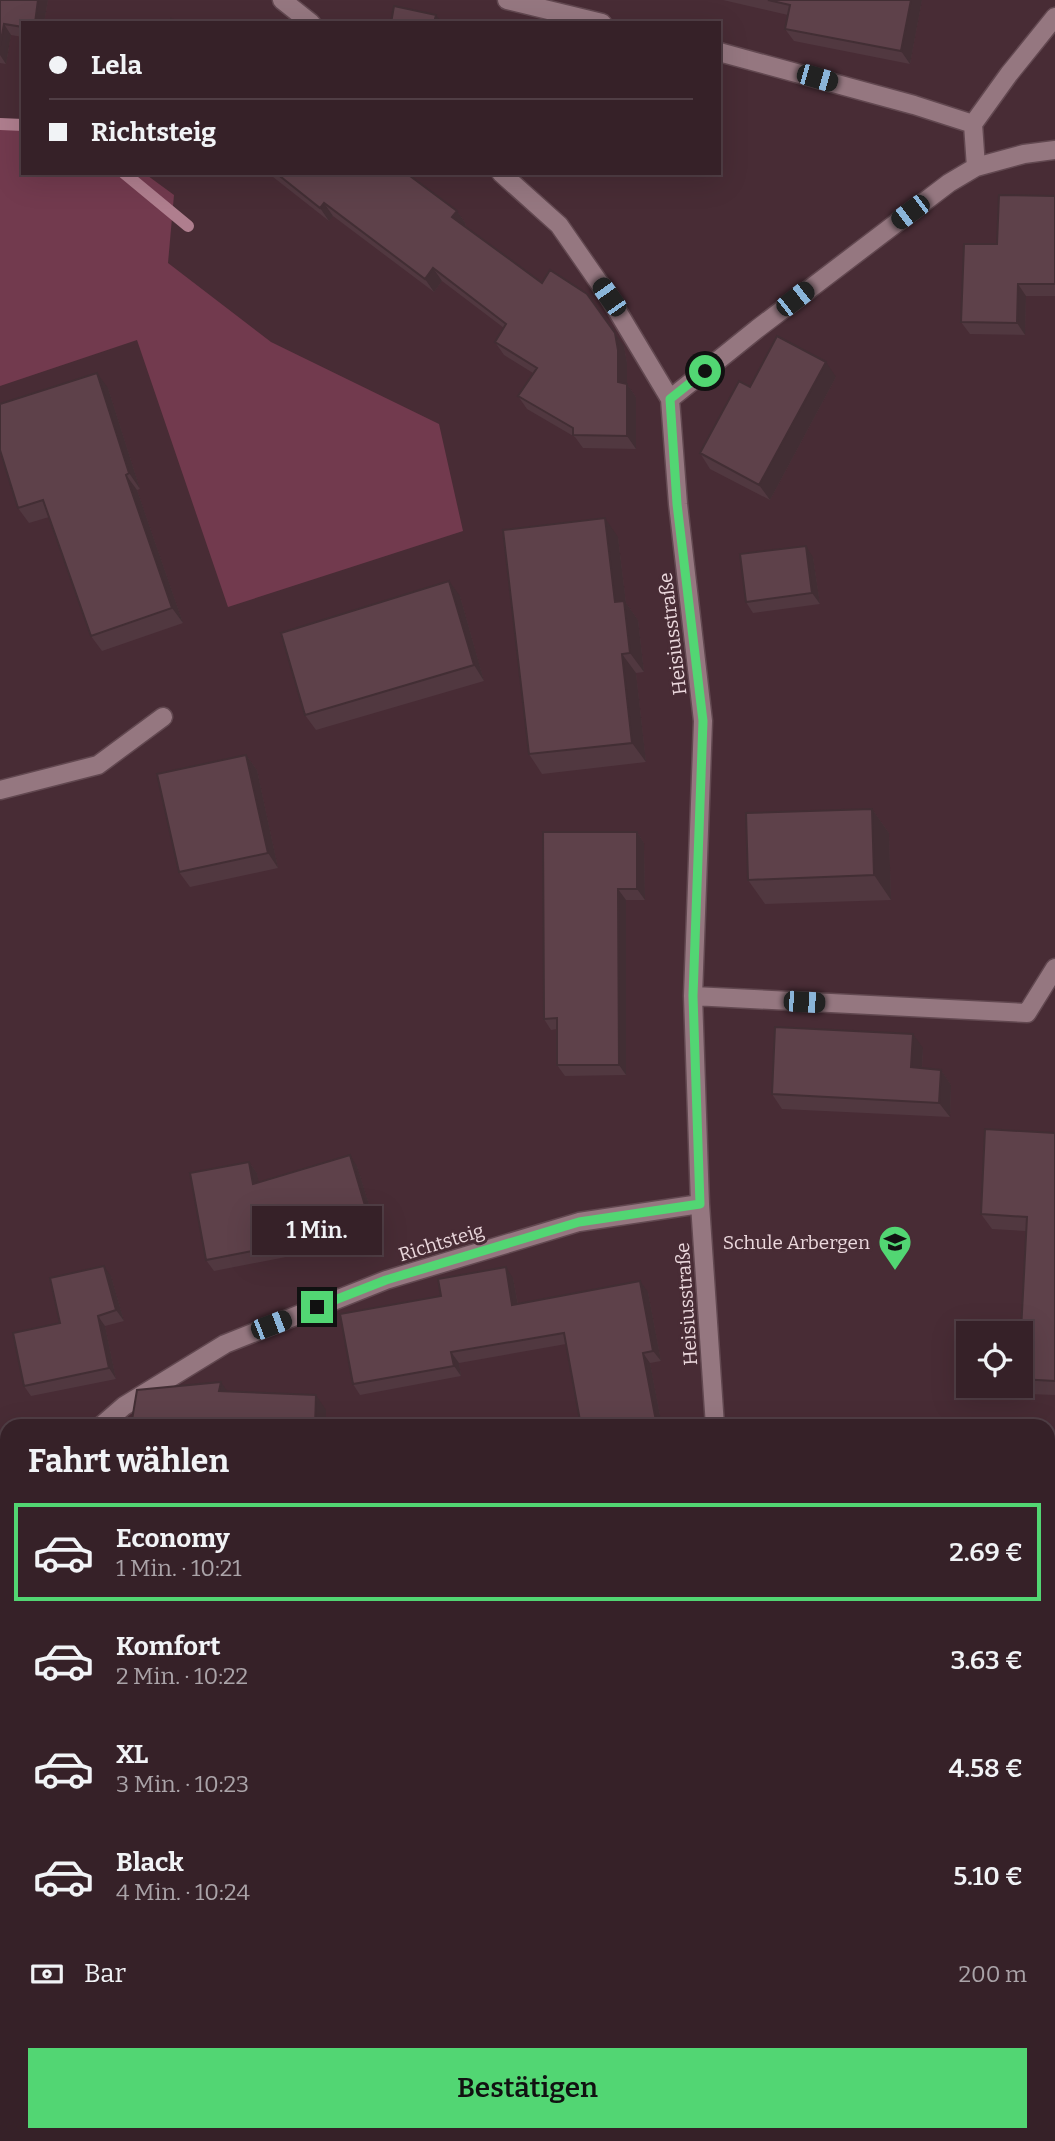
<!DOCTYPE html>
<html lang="de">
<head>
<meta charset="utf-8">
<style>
	body { margin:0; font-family:Bitter,serif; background:#412e34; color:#f1f3f6; height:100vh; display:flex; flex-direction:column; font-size:26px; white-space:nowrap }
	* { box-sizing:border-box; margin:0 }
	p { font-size:23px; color:#aaa3a8 }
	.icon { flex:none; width:38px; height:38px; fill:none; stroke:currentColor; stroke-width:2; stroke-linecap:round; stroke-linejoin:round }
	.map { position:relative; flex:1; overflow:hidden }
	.details { position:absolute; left:0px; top:1419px; width:1055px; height:723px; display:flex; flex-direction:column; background:#362128; border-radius:21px 21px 0 0; box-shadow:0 7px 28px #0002,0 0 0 2px #503e45 }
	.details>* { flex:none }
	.top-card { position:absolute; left:21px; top:21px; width:700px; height:154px; border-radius:0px; box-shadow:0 7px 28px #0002,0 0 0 2px #503e45; display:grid; align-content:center; height:154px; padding:0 28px; background:#362128 }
	.controls { position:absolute; left:956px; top:1321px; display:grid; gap:14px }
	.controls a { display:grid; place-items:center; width:77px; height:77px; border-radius:0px; background:#362128; box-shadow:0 7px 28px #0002,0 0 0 2px #503e45; font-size:35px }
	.end { position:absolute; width:32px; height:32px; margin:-16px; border:9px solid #52d673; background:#111; box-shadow:0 0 0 4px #111 }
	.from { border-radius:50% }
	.bubble { position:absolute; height:49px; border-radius:0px; background:#362128; box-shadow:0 7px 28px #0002,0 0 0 2px #503e45; font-size:23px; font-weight:600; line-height:49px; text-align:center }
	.car { position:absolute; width:21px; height:42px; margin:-21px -10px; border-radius:9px; box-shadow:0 0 5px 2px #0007; background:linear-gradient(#222 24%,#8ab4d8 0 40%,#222 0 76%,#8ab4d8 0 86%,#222 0) }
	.top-card b { display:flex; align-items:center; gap:24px; height:66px; font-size:26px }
	.top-card b+b { border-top:2px solid #503e45 }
	.top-card i { width:18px; height:18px; background:#f1f3f6 }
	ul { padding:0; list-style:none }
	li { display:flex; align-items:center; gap:21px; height:98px; margin:0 14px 10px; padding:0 14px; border:4px solid transparent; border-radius:0px }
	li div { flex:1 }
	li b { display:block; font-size:26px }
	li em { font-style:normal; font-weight:600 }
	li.current { border-color:#52d673 }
	li>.icon { width:63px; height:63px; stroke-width:1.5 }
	h2 { padding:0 28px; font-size:32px; line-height:84px }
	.pay { display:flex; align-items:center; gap:18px; height:77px; padding:0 28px; font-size:26px }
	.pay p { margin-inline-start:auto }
	.button { display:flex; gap:14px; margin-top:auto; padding:14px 28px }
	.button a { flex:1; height:80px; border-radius:0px; background:#52d673; color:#111; font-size:28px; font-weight:600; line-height:80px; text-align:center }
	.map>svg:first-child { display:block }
	.green { fill:#723a4e }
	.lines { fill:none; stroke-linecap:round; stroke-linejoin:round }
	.stream { stroke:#af7e8e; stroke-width:12 }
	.minor-casing { stroke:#624850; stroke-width:21 }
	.major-casing { stroke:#624850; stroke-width:21 }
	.minor { stroke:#957780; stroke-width:18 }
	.major { stroke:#f3b7ca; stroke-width:18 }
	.wall { fill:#513840 }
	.shaded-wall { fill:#422e34 }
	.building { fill:#5e414a; stroke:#422e34; stroke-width:2 }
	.route { stroke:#52d673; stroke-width:9 }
	.labels { text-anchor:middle; stroke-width:6; stroke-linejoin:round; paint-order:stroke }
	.street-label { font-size:19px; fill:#ebd8dd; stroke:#482c35 }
	.poi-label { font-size:19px; fill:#ebd8dd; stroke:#482c35; text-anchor:end }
</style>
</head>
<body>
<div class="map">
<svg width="1055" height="2141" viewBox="0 0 1055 2141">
	<rect width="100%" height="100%" fill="#482c35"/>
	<path class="green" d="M 23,125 L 23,173 L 144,173 L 174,195 L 168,263 L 271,342 L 439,424 L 463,531 L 228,607 L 137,340 L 0,386 L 0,130 Z
		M 7,1981 L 7,2135 L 218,2135 L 219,2141 L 0,2141 L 0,1983 Z
		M 294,2135 L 631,2135 L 640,2141 L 234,2141 Z"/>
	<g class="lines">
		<path class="stream" d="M 0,124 L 23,125
			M 124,173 L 188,226"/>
		<defs>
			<path id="minor" d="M 282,0 L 311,23
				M 507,0 L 602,23
				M 719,52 L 914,105 L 973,124
				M 976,167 L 973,124 L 1009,74 L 1055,17
				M 501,173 L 559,225 L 609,297 L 670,399 L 678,504 L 703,721 L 693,996 L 700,1204 L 715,1426
				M 670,399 L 757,329 L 949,183 L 976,167 L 1024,154 L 1055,150
				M 0,790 L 98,765 L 163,717
				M 693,996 L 1027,1013 L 1055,968
				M 101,1426 L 124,1406 L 225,1344 L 386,1280 L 579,1222 L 700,1204
				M 1048,1883 L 1055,1876"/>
			<path id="major" d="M 0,1591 L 7,1592
				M 1048,1974 L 1055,1983"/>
		</defs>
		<use href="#minor" class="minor-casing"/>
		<use href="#major" class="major-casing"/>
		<use href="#minor" class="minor"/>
		<use href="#major" class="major"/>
	</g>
	<path class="wall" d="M 0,0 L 48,0 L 44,23 L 23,23 L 23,37 L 11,35 L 6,64 L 0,63 Z
		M 723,0 L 922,0 L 910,64 L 794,41 L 785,29 L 788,15 Z
		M 268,173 L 406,173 L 457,211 L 466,224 L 465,226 L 624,346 L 627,363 L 627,384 L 636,397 L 636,449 L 583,448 L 575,437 L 527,409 L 518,396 L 533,373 L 504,355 L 495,342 L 504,328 L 442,281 L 434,292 L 333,216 L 329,221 Z
		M 1055,196 L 1055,296 L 1026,296 L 1025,335 L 970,334 L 961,322 L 997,244 Z
		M 836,377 L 770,500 L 710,469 L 700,453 L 750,387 Z
		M 108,388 L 140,489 L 137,490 L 183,623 L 102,651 L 91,636 L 49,517 L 29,523 L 18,508 Z
		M 618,537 L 626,603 L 638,620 L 644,672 L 636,673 L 646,762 L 542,774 L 529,754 Z
		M 813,557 L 820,604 L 753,613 L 746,602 Z
		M 460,596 L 484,681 L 316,730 L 305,715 Z
		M 246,755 L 257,770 L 278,868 L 190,887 L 179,872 Z
		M 872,809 L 889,833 L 891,900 L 765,904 L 748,880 Z
		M 637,832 L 644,843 L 645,900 L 626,900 L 626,1075 L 565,1076 L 557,1065 L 557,1029 L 551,1030 L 544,1019 Z
		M 923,1048 L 922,1068 L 941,1070 L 951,1085 L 950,1117 L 782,1109 L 772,1094 Z
		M 1055,1133 L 1055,1395 L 1029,1394 L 1020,1381 L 1020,1350 L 1026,1231 L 992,1229 L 981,1214 Z
		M 249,1162 L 257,1173 L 258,1182 L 357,1166 L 377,1230 L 291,1256 L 214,1271 L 206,1260 Z
		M 111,1276 L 124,1321 L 105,1326 L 116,1379 L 31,1396 L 24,1386 L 60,1323 Z
		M 513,1278 L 518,1304 L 648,1292 L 661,1361 L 650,1363 L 662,1426 L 581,1426 L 566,1344 L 459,1363 L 461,1376 L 360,1395 L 353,1384 L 441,1296 Z
		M 0,1626 L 7,1626 L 7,1701 L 0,1701 Z
		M 813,2135 L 881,2135 L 874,2141 L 819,2141 Z"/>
	<path class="shaded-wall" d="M 38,0 L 48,0 L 44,23 L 35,23 Z
		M 911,0 L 922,0 L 910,64 L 901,51 Z
		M 436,15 L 440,20 L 439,23 L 434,23 Z
		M 4,24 L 11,35 L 6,64 L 0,55 L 0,46 Z
		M 324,203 L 333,216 L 329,221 L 320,208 Z
		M 457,211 L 466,224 L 462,230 L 452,217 Z
		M 433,268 L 442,281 L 434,292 L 425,279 Z
		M 1018,284 L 1026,296 L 1025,335 L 1017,323 Z
		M 615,333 L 624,346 L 627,363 L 627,384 L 636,397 L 636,449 L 627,436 L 618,382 Z
		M 826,362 L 836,377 L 770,500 L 759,485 Z
		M 97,373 L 108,388 L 140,489 L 129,473 Z
		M 126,475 L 137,490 L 183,623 L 172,608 Z
		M 605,518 L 618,537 L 626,603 L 638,620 L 644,672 L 630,653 L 615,602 Z
		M 806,546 L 813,557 L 820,604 L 812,593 Z
		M 449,581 L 460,596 L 484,681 L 474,665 Z
		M 622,654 L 636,673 L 646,762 L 632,743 Z
		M 246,755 L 257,770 L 278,868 L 268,853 Z
		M 872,809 L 889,833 L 891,900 L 874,875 Z
		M 637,832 L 644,843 L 645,900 L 637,889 Z
		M 618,889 L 626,900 L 626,1075 L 619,1065 Z
		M 913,1034 L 923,1048 L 921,1082 L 911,1067 Z
		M 941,1070 L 951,1085 L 950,1117 L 939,1103 Z
		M 350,1155 L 357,1166 L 377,1230 L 369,1219 Z
		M 249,1162 L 257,1173 L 261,1195 L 253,1184 Z
		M 104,1266 L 111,1276 L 124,1321 L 116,1310 Z
		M 506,1267 L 513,1278 L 520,1316 L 512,1305 Z
		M 640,1281 L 648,1292 L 661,1361 L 653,1351 Z
		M 98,1316 L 105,1326 L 116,1379 L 109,1368 Z
		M 451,1352 L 459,1363 L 461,1376 L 454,1366 Z
		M 643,1353 L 650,1363 L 662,1426 L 660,1426 L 656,1421 Z
		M 221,1382 L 231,1397 L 219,1391 Z
		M 316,1395 L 326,1410 L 326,1426 L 315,1426 Z"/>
	<path class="building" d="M 0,0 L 38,0 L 35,23 L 23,23 L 23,27 L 4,24 L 0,46 Z
		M 768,0 L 911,0 L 901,51 L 785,29 L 790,5 Z
		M 394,6 L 436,15 L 434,23 L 391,23 Z
		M 171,19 L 179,23 L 170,23 Z
		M 276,173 L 406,173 L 457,211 L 452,217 L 542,283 L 550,270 L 587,294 L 615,333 L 618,350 L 618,382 L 627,384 L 627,436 L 573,435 L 573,428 L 518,396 L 537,368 L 495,342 L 506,324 L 433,268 L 425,279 L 324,203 L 320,208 Z
		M 999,195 L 1055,196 L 1055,284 L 1018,284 L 1017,323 L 961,322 L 964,244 L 997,244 Z
		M 777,336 L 826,362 L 759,485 L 700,453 L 739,381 L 750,387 Z
		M 97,373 L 129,473 L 126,475 L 172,608 L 91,636 L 43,500 L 18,508 L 0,450 L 0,404 Z
		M 605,518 L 615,602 L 624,601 L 630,653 L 622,654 L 632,743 L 529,754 L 503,530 Z
		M 806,546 L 812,593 L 746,602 L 740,554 Z
		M 449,581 L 474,665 L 305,715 L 281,633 Z
		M 246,755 L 268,853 L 179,872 L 157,774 Z
		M 872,809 L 874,875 L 748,880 L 746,813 Z
		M 543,832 L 637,832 L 637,889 L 618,889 L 619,1065 L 557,1065 L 557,1018 L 544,1019 Z
		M 775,1027 L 913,1034 L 911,1067 L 941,1070 L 939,1103 L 772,1094 Z
		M 985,1129 L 1055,1133 L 1055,1381 L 1020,1379 L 1020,1350 L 1027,1217 L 981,1214 Z
		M 350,1155 L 369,1219 L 283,1245 L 206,1260 L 190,1173 L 249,1162 L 253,1184 Z
		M 104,1266 L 116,1310 L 98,1316 L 109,1368 L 24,1386 L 13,1333 L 60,1323 L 50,1278 Z
		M 506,1267 L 512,1305 L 640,1281 L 653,1351 L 643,1353 L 656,1421 L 648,1422 L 649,1426 L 581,1426 L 564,1333 L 451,1352 L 454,1366 L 353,1384 L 340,1314 L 441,1296 L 438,1279 Z
		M 221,1382 L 219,1391 L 316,1395 L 315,1426 L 131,1426 L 137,1390 Z
		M 1055,1533 L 1055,1570 L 1053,1570 Z
		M 0,1626 L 7,1626 L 7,1691 L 0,1691 Z
		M 817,2135 L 853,2135 L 847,2141 L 822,2141 Z"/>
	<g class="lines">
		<path class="route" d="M 317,1307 L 386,1280 L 579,1222 L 700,1204 L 693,996 L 703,721 L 677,504 L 670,399 L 705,371"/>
	</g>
	<defs>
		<symbol id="school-pin" viewBox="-11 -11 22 30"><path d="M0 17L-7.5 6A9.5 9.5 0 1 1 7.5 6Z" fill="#52d673" stroke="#482c35"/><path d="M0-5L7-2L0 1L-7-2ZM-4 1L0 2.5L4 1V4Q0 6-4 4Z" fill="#111"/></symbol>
	</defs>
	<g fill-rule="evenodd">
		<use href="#school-pin" x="876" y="1223" width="38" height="52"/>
	</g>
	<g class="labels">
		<g class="street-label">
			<text transform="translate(672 634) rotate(-97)" y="7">Heisiusstraße</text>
			<text transform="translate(441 1242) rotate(-17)" y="7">Richtsteig</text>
			<text transform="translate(686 1304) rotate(-94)" y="7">Heisiusstraße</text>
		</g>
		<g class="poi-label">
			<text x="870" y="1249">Schule Arbergen</text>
		</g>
	</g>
</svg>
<div class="controls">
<a><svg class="icon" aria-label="locate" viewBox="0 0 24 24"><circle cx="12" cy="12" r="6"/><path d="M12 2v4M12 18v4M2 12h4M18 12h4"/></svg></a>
</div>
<i class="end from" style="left:705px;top:371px"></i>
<i class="end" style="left:317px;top:1307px"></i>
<div class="bubble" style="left:252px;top:1206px;width:130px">1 Min.</div>
<i class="car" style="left:817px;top:78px;rotate:106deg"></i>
<i class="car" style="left:910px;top:212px;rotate:233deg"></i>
<i class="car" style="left:609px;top:297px;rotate:325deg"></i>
<i class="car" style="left:795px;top:299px;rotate:52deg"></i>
<i class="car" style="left:804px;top:1002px;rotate:93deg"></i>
<i class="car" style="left:271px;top:1325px;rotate:69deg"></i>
<div class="top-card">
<b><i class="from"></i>Lela</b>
<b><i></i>Richtsteig</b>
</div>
<section class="details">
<h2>Fahrt wählen</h2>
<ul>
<li class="current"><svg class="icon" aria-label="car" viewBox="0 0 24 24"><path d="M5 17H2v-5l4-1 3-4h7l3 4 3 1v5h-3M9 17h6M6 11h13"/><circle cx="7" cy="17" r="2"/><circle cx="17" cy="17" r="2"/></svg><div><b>Economy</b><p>1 Min. · 10:21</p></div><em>2.69 €</em></li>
<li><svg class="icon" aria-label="car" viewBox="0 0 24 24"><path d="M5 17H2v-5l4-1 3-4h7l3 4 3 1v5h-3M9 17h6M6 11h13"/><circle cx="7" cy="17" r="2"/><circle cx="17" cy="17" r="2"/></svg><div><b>Komfort</b><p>2 Min. · 10:22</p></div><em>3.63 €</em></li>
<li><svg class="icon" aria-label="car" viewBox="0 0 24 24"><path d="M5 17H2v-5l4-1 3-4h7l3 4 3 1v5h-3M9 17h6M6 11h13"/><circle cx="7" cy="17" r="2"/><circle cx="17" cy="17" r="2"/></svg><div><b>XL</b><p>3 Min. · 10:23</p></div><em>4.58 €</em></li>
<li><svg class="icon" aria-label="car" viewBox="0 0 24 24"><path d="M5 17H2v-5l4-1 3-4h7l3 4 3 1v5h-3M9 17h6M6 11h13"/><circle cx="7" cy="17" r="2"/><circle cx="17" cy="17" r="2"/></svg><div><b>Black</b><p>4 Min. · 10:24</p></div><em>5.10 €</em></li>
</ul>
<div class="pay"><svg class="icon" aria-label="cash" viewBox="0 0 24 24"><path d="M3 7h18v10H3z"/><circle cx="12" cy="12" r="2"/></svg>Bar<p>200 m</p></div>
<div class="button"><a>Bestätigen</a></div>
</section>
</div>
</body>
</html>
